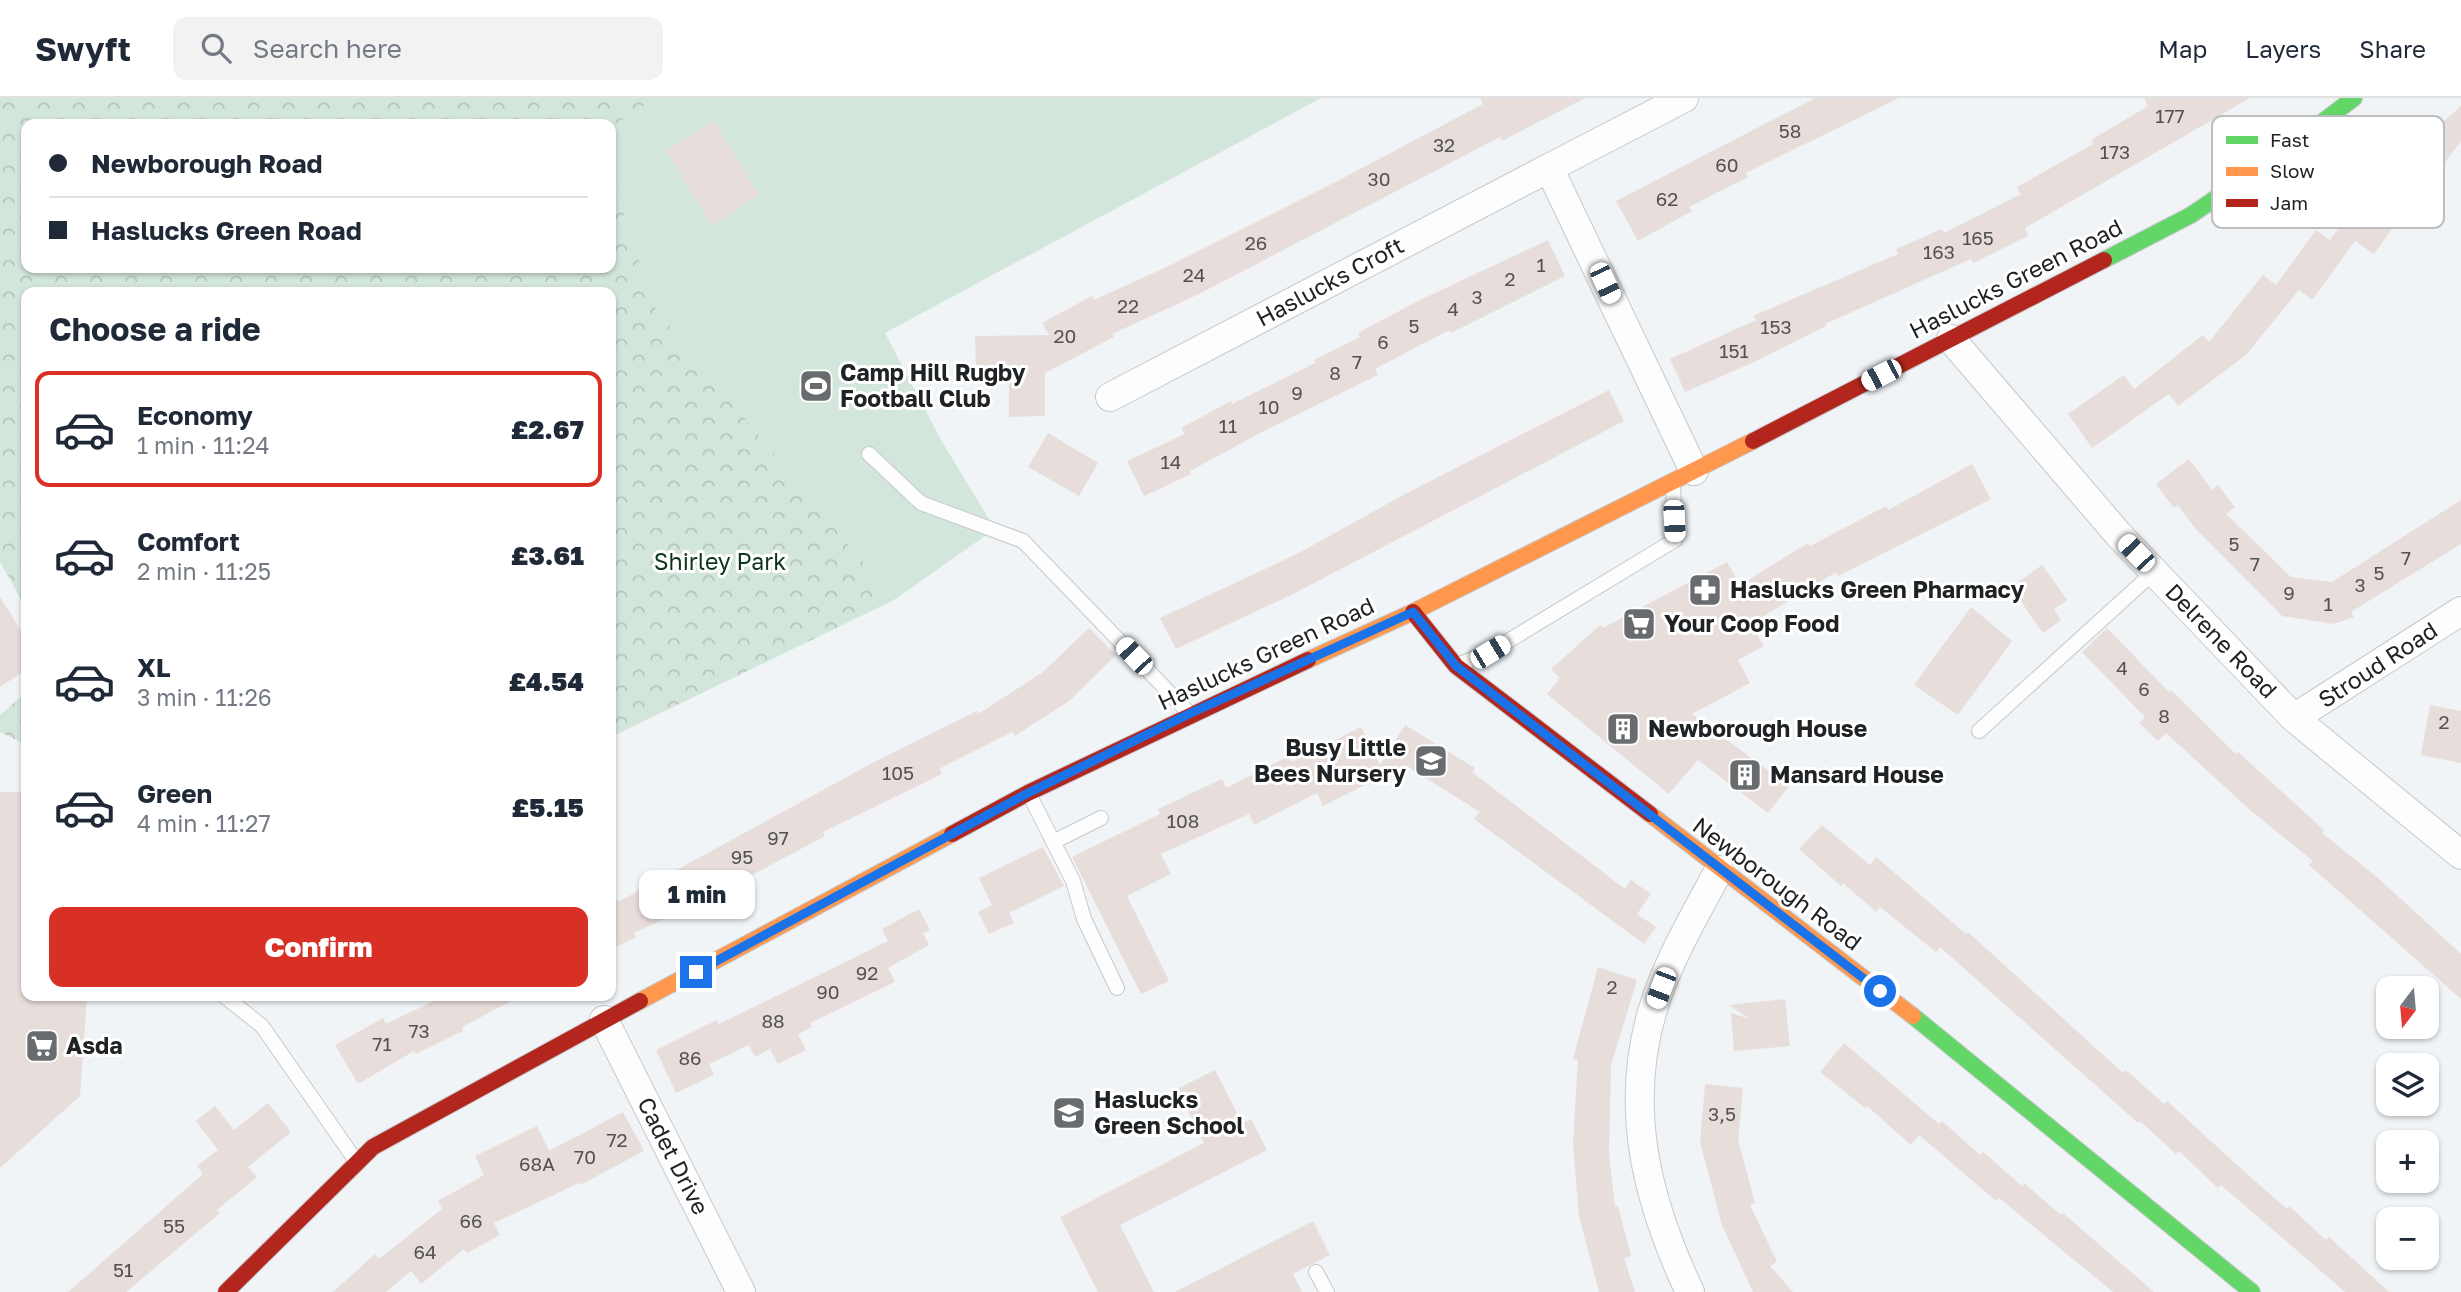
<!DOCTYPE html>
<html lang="en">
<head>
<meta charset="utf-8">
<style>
	body { margin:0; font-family:"Golos Text",sans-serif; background:#f2f2f3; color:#1f2937; height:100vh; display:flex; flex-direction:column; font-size:26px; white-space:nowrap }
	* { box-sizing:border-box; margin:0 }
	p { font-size:23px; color:#747a83 }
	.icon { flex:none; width:38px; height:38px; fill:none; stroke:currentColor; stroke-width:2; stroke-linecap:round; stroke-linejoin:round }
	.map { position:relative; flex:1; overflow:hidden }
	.drawer { position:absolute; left:21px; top:189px; width:595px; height:714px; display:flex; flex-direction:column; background:#fff; border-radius:14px; box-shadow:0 2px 5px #0004 }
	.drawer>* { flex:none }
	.guide { position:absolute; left:21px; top:21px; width:595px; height:154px; border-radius:14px; box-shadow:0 2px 5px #0004; display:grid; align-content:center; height:154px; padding:0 28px; background:#fff }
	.needle { width:46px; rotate:196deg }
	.fabs { position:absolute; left:2376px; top:878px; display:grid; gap:14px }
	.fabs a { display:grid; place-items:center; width:63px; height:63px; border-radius:14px; background:#fff; box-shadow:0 2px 5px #0004; font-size:35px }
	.end { position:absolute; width:32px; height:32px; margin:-16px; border:9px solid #1a73e8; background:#fff; box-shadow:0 0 0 4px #fff }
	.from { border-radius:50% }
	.bubble { position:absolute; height:49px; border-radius:14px; background:#fff; box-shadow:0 2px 5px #0004; font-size:23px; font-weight:800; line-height:49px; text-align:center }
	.car { position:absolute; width:21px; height:42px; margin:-21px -10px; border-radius:9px; box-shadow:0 0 5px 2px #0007; background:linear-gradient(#fff 24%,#345 0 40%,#fff 0 76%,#345 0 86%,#fff 0) }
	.guide b { display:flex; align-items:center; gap:24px; height:66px; font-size:26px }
	.guide b+b { border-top:2px solid #e0e1e3 }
	.guide i { width:18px; height:18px; background:#1f2937 }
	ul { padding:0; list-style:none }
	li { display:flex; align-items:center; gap:21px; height:116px; margin:0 14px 10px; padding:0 14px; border:4px solid transparent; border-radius:14px }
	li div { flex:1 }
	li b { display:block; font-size:26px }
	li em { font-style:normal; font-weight:800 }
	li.current { border-color:#d93025 }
	li>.icon { width:63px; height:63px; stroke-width:1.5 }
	h2 { padding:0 28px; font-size:32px; line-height:84px }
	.primary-button { display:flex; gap:14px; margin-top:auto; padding:14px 28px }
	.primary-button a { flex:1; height:80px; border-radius:14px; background:#d93025; color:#fff; font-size:28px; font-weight:800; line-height:80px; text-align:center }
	header { display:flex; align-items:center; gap:42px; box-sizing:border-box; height:98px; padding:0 35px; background:#fff; border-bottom:2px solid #e0e1e3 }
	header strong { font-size:33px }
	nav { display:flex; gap:38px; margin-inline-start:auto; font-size:24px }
	.search { width:490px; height:63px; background:#f2f2f3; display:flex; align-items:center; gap:18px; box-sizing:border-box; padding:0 24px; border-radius:14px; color:#747a83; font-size:26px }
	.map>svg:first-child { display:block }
	.grass { fill:#d3e6dc }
	.forest { fill:url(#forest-crowns) }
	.building { fill:#e7ddda }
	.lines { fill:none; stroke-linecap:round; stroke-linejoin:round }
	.lane-casing { stroke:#c6c9cb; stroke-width:16 }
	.street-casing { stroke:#c6c9cb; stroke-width:30 }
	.fast-casing { stroke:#c6c9cb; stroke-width:18 }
	.slow-casing { stroke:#c6c9cb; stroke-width:18 }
	.jam-casing { stroke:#c6c9cb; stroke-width:18 }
	.lane { stroke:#fdfdfe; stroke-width:14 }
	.street { stroke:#fdfdfe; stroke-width:28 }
	.fast { stroke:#63d668; stroke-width:16 }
	.slow { stroke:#ff974d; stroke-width:16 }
	.jam { stroke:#b3261e; stroke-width:16 }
	.route { stroke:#1a73e8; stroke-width:9 }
	.labels { text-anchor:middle; stroke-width:6; stroke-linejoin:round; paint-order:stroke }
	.number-label { font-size:19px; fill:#525252 }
	.street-label { font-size:23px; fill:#202325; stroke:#fff }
	.poi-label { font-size:23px; font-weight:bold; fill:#202325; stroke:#fff; text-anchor:start }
	.park-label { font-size:23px; fill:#0d351e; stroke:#fff }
	.key { fill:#fff; stroke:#bcbdbe; stroke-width:2 }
	.key-label { font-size:19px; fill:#202325 }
</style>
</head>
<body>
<header>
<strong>Swyft</strong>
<div class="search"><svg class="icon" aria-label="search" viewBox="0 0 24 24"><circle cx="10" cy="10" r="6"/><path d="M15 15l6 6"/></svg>Search here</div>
<nav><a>Map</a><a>Layers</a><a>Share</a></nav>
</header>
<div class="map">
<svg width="2461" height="1194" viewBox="0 0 2461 1194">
	<defs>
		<pattern id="forest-crowns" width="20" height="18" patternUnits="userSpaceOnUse" patternTransform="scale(1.75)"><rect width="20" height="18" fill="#d3e6dc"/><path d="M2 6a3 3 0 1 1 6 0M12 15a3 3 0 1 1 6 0" fill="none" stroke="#b5c5bd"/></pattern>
	</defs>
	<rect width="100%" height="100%" fill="#f0f4f7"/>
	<path class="grass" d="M 656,0 L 1321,0 L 885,235 L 941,342 L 995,431 L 894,502 L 656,212 L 611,78 L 611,29 Z"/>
	<path class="forest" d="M 0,0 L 656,0 L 611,29 L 611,26 L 26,26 L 26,170 L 611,170 L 611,78 L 656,212 L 894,502 L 611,639 L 611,194 L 26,194 L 26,510 L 0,464 Z
		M 26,594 L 26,647 L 0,634 L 0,617 Z"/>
	<path class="building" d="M 1480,0 L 1585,0 L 1502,43 L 1500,39 L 1197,197 L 1112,236 L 1114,239 L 1045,275 L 1045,318 L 1009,319 L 1009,270 L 976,271 L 975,238 L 1049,237 L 1042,225 L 1092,198 L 1094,202 L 1169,168 L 1347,78 L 1483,6 Z
		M 1815,0 L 1899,0 L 1746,75 L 1748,79 L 1689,109 L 1692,113 L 1638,143 L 1616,103 Z
		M 2144,0 L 2250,0 L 2025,130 L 2028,138 L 1973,165 L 1971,161 L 1825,226 L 1826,228 L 1754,264 L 1685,294 L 1670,261 L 1756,222 L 1753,218 L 1898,156 L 1896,151 L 1942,131 L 1944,135 L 2021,96 L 2017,89 L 2093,46 L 2091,42 L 2148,8 Z
		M 2461,8 L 2461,43 L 2432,82 L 2436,85 L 2409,119 L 2404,115 L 2374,156 L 2355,143 L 2312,202 L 2299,192 L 2246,257 L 2178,308 L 2169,296 L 2092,350 L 2068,316 L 2124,277 L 2134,291 L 2203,237 L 2209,244 L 2263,177 L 2276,187 L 2316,132 L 2330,142 L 2360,101 L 2364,104 L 2426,28 L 2433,33 Z
		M 714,23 L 759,97 L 712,127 L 666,53 Z
		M 1548,142 L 1565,178 L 1451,235 L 1449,232 L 1375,271 L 1378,277 L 1260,335 L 1190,373 L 1191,376 L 1144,398 L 1127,363 L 1185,336 L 1181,330 L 1231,303 L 1232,306 L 1315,265 L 1314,262 L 1360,239 L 1358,235 L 1420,202 Z
		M 1609,292 L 1624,323 L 1293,496 L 1176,551 L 1160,520 L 1297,456 L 1405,396 Z
		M 1048,335 L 1098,365 L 1079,398 L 1028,369 Z
		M 2189,361 L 2212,392 L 2218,387 L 2235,409 L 2226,416 L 2291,479 L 2332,484 L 2461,402 L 2461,446 L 2351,514 L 2354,519 L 2334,526 L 2282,518 L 2195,430 L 2178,407 L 2174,410 L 2156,386 Z
		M 1972,366 L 1991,401 L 1838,478 L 1836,474 L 1751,526 L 1764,548 L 1738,562 L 1750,585 L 1692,616 L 1789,688 L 1768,715 L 1698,662 L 1669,696 L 1547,596 L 1560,580 L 1551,571 L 1600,527 L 1603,530 L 1727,464 L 1740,487 L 1808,445 L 1810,448 L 1886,408 L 1888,412 Z
		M 2042,467 L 2067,502 L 2054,511 L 2061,522 L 2043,535 L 2011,489 Z
		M 0,499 L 26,540 L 26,572 L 0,589 Z
		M 1971,509 L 2012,543 L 1958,617 L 1914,587 Z
		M 1089,530 L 1116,557 L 1069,603 L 1015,638 L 1012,634 L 939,671 L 942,676 L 823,734 L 825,738 L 707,801 L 634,835 L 636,839 L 611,851 L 611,789 L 618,804 L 878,662 L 977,613 L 978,616 L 1043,574 Z
		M 2107,530 L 2169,594 L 2171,592 L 2236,656 L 2238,654 L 2324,732 L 2322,735 L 2378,780 L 2461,856 L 2461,901 L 2309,767 L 2313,763 L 2249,711 L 2166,635 L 2158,643 L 2139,625 L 2145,619 L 2082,554 Z
		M 2430,607 L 2461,613 L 2461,665 L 2421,657 Z
		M 1405,627 L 1475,670 L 1472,674 L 1625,791 L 1631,782 L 1651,796 L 1637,816 L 1656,829 L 1644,846 L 1474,721 L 1480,714 L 1405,667 L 1323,708 L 1317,695 L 1254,727 L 1249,716 L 1161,756 L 1171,776 L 1127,798 L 1169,883 L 1141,896 L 1072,759 L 1160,716 L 1158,711 L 1222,681 L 1226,690 L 1289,658 L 1292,664 L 1361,629 L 1380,667 Z
		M 0,694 L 26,694 L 26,898 L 87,898 L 80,998 L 0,1070 Z
		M 1822,727 L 1870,767 L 1876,759 L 1966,836 L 1968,834 L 2123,975 L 2126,972 L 2164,1006 L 2167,1003 L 2247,1076 L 2287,1111 L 2289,1108 L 2326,1142 L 2329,1139 L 2389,1194 L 2345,1194 L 2221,1087 L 2218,1090 L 2179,1053 L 2176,1056 L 2140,1023 L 2138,1025 L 1940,849 L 1936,854 L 1880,809 L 1876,814 L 1843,785 L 1841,788 L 1799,751 Z
		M 1043,749 L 1064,788 L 1009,815 L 1014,825 L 989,836 L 978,814 L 992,807 L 979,780 Z
		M 919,811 L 930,832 L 923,835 L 929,847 L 888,870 L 895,884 L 810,925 L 812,929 L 798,936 L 806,952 L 778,966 L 770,951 L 755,959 L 749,947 L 709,966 L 714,977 L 676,995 L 656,952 L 717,922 L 719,926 L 888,843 L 882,831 Z
		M 1598,869 L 1637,882 L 1611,967 L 1609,1054 L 1615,1109 L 1618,1108 L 1631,1158 L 1624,1160 L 1635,1194 L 1599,1194 L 1579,1118 L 1573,1046 L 1578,962 L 1573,961 Z
		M 444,898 L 521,898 L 462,929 L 463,933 L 416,956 L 414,953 L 358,986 L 335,947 L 383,920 L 386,926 Z
		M 1785,901 L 1790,948 L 1734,953 L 1731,915 L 1750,921 L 1729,907 Z
		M 1844,945 L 1939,1026 L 1942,1023 L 1980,1057 L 1983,1054 L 2022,1088 L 2024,1085 L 2061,1117 L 2063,1115 L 2154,1194 L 2113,1194 L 1999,1100 L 1996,1103 L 1919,1037 L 1911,1047 L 1867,1008 L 1865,1010 L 1820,974 Z
		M 1215,972 L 1242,1025 L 1251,1021 L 1267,1052 L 1120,1127 L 1154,1194 L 1098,1194 L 1060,1119 L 1204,1045 L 1177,991 Z
		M 1705,986 L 1743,990 L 1738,1042 L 1755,1105 L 1750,1107 L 1777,1164 L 1770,1168 L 1793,1194 L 1753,1194 L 1722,1127 L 1700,1044 Z
		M 268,1005 L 291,1034 L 248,1069 L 257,1079 L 217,1112 L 220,1115 L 126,1194 L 68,1194 L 203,1076 L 197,1068 L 218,1052 L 196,1023 L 215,1008 L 234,1032 Z
		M 623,1014 L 644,1053 L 580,1087 L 579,1085 L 494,1125 L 500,1137 L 467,1155 L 464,1151 L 421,1186 L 411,1173 L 386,1194 L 333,1194 L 375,1156 L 379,1161 L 442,1111 L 438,1103 L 484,1077 L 475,1058 L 537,1028 L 549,1053 Z
		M 1313,1123 L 1330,1157 L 1293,1176 L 1302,1194 L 1175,1194 Z"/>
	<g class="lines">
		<defs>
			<path id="lane" d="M 869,356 L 921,405 L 1023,443 L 1189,615
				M 1460,566 L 1490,554 L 1675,442 L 1673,385
				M 1979,633 L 2154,474
				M 1029,696 L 1073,783 L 1084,821 L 1117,890
				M 1053,744 L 1101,720
				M 224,898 L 262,928 L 356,1063
				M 1316,1174 L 1327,1194"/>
			<path id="street" d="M 1549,70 L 1684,0
				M 1951,241 L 2118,436 L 2294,620 L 2461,757
				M 1110,299 L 1549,70 L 1694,373
				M 2294,620 L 2461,513
				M 604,922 L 741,1194
				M 1690,1194 C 1647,1103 1623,1010 1653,911 C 1668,862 1695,817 1719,772"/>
			<path id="fast" d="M 2104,162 L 2191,117 L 2272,62 L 2354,0
				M 1913,918 L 2252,1194"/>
			<path id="slow" d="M 1308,562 L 1413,514 L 1753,343
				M 1650,716 L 1913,918
				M 640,903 L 952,736"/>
			<path id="jam" d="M 1753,343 L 2104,162
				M 1413,514 L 1456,568 L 1650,716
				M 952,736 L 1028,695 L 1308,562
				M 226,1194 L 373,1049 L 640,903"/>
		</defs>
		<use href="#lane" class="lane-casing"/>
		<use href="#street" class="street-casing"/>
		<use href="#fast" class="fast-casing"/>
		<use href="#slow" class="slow-casing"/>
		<use href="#jam" class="jam-casing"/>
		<use href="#lane" class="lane"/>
		<use href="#street" class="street"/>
		<use href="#fast" class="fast"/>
		<use href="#slow" class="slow"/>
		<use href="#jam" class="jam"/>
	</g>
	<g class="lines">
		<path class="route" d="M 696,874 L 1028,695 L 1189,616 L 1413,514 L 1456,568 L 1880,893"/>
	</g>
	<defs>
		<symbol id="stadium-square" viewBox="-11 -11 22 22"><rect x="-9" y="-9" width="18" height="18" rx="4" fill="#696c6e" stroke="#fff"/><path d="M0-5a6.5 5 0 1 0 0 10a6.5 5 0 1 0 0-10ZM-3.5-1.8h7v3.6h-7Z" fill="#fff"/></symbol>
		<symbol id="pharmacy-square" viewBox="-11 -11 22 22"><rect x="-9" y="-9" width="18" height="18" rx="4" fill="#696c6e" stroke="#fff"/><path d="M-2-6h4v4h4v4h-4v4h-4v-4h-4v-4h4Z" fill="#fff"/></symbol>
		<symbol id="supermarket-square" viewBox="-11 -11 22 22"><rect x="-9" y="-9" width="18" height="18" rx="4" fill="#696c6e" stroke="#fff"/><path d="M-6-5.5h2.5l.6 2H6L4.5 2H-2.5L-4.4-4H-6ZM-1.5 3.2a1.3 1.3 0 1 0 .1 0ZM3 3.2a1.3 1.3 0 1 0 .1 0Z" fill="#fff"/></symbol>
		<symbol id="building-square" viewBox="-11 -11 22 22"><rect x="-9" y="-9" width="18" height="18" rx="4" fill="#696c6e" stroke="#fff"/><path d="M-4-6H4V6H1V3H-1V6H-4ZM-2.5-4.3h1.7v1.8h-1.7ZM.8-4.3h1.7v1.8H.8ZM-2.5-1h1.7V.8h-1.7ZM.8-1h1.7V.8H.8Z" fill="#fff"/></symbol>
		<symbol id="school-square" viewBox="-11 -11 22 22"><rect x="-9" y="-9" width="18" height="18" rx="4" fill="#696c6e" stroke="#fff"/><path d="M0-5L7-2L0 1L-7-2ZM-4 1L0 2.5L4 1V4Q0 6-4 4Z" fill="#fff"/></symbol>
	</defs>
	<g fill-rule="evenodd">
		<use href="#stadium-square" x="797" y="269" width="38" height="38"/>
		<use href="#pharmacy-square" x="1686" y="473" width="38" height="38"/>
		<use href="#supermarket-square" x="1620" y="507" width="38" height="38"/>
		<use href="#building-square" x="1604" y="612" width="38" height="38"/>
		<use href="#school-square" x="1412" y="644" width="38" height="38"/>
		<use href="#building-square" x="1726" y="658" width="38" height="38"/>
		<use href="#supermarket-square" x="23" y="929" width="38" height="38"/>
		<use href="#school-square" x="1050" y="996" width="38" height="38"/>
	</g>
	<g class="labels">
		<g class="number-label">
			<text x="2170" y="25">177</text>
			<text x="1790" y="40">58</text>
			<text x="1444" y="54">32</text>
			<text x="2115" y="61">173</text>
			<text x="1727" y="74">60</text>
			<text x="1379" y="88">30</text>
			<text x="1667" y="108">62</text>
			<text x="1978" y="147">165</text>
			<text x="1256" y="152">26</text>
			<text x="1939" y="161">163</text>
			<text x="1541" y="174">1</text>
			<text x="1194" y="184">24</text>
			<text x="1510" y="188">2</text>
			<text x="1477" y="206">3</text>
			<text x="1128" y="215">22</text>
			<text x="1453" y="218">4</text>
			<text x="1414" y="235">5</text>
			<text x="1776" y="236">153</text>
			<text x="1065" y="245">20</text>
			<text x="1383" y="251">6</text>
			<text x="1734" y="260">151</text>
			<text x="1357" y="271">7</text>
			<text x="1335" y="282">8</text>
			<text x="1297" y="302">9</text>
			<text x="1269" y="316">10</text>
			<text x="1228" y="335">11</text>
			<text x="1171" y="371">14</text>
			<text x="2234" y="453">5</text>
			<text x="2406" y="467">7</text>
			<text x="2255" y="473">7</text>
			<text x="2379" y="482">5</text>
			<text x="2360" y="494">3</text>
			<text x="2289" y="502">9</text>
			<text x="2328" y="513">1</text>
			<text x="2122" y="577">4</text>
			<text x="2144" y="598">6</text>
			<text x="2164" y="625">8</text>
			<text x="2444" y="631">2</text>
			<text x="898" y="682">105</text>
			<text x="1183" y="730">108</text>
			<text x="778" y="747">97</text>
			<text x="742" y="766">95</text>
			<text x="867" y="882">92</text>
			<text x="1612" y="896">2</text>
			<text x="828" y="901">90</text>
			<text x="773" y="930">88</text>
			<text x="419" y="940">73</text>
			<text x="382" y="953">71</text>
			<text x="690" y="967">86</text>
			<text x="1722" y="1023">3,5</text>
			<text x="617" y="1049">72</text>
			<text x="585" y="1066">70</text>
			<text x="537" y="1073">68A</text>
			<text x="471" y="1130">66</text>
			<text x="174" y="1135">55</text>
			<text x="425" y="1161">64</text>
			<text x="123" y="1179">51</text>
		</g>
		<g class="street-label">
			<text transform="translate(2016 181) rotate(-27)" y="8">Haslucks Green Road</text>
			<text transform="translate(1330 184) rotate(-28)" y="8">Haslucks Croft</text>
			<text transform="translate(2221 543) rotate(46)" y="8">Delrene Road</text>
			<text transform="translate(1266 556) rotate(-25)" y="8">Haslucks Green Road</text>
			<text transform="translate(2378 567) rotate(-33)" y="8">Stroud Road</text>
			<text transform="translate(1777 786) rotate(37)" y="8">Newborough Road</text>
			<text transform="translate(673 1058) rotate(63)" y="8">Cadet Drive</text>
		</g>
		<g class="poi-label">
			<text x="840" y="283">Camp Hill Rugby<tspan x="840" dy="26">Football Club</tspan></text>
			<text x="1730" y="500">Haslucks Green Pharmacy</text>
			<text x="1664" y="534">Your Coop Food</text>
			<text x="1648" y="639">Newborough House</text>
			<text x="1406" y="658" text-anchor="end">Busy Little<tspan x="1406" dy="26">Bees Nursery</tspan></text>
			<text x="1770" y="685">Mansard House</text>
			<text x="66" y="956">Asda</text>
			<text x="1094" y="1010">Haslucks<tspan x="1094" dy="26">Green School</tspan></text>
		</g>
		<g class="park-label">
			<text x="720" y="472">Shirley Park</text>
		</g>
	</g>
	<rect x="2212" y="18" width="232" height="112" rx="10" class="key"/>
	<rect x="2226" y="38" width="32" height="8" fill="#63d668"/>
	<rect x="2226" y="69" width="32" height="9" fill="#ff974d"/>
	<rect x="2226" y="101" width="32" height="8" fill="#b3261e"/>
	<g class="key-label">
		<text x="2270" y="49">Fast</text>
		<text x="2270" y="80">Slow</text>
		<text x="2270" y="112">Jam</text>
	</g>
</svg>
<div class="fabs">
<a><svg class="needle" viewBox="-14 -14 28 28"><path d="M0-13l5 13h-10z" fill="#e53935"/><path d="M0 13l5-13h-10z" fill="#747a83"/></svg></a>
<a><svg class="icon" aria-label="layers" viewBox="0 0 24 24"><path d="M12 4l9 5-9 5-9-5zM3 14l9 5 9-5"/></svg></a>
<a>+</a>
<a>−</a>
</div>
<i class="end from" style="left:1880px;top:893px"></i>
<i class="end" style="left:696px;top:874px"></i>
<div class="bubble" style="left:639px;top:772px;width:116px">1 min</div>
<i class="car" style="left:1605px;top:185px;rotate:155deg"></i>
<i class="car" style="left:1881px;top:277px;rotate:243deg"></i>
<i class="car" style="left:1674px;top:423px;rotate:177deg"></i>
<i class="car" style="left:2136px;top:455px;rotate:316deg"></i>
<i class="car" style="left:1490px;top:554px;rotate:59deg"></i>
<i class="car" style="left:1134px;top:558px;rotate:316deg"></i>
<i class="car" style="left:1661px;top:890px;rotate:201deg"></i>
<div class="guide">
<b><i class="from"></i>Newborough Road</b>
<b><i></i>Haslucks Green Road</b>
</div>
<section class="drawer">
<h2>Choose a ride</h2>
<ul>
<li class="current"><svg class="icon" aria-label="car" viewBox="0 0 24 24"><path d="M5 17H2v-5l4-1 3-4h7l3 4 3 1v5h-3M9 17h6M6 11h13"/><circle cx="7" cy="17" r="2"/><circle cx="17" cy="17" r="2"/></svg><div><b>Economy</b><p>1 min · 11:24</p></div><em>£2.67</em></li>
<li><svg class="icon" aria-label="car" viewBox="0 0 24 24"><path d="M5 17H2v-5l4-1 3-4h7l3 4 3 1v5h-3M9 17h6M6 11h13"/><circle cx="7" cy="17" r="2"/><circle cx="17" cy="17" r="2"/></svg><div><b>Comfort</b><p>2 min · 11:25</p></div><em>£3.61</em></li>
<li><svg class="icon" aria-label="car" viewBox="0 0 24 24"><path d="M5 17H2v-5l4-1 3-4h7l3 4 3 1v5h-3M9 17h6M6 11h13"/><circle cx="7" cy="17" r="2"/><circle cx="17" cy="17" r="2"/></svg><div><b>XL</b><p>3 min · 11:26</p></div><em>£4.54</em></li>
<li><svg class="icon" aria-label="car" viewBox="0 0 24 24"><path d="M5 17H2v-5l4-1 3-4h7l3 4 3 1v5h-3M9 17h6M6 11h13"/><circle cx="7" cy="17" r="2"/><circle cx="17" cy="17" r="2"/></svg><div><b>Green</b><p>4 min · 11:27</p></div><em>£5.15</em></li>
</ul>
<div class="primary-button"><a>Confirm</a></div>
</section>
</div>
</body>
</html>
